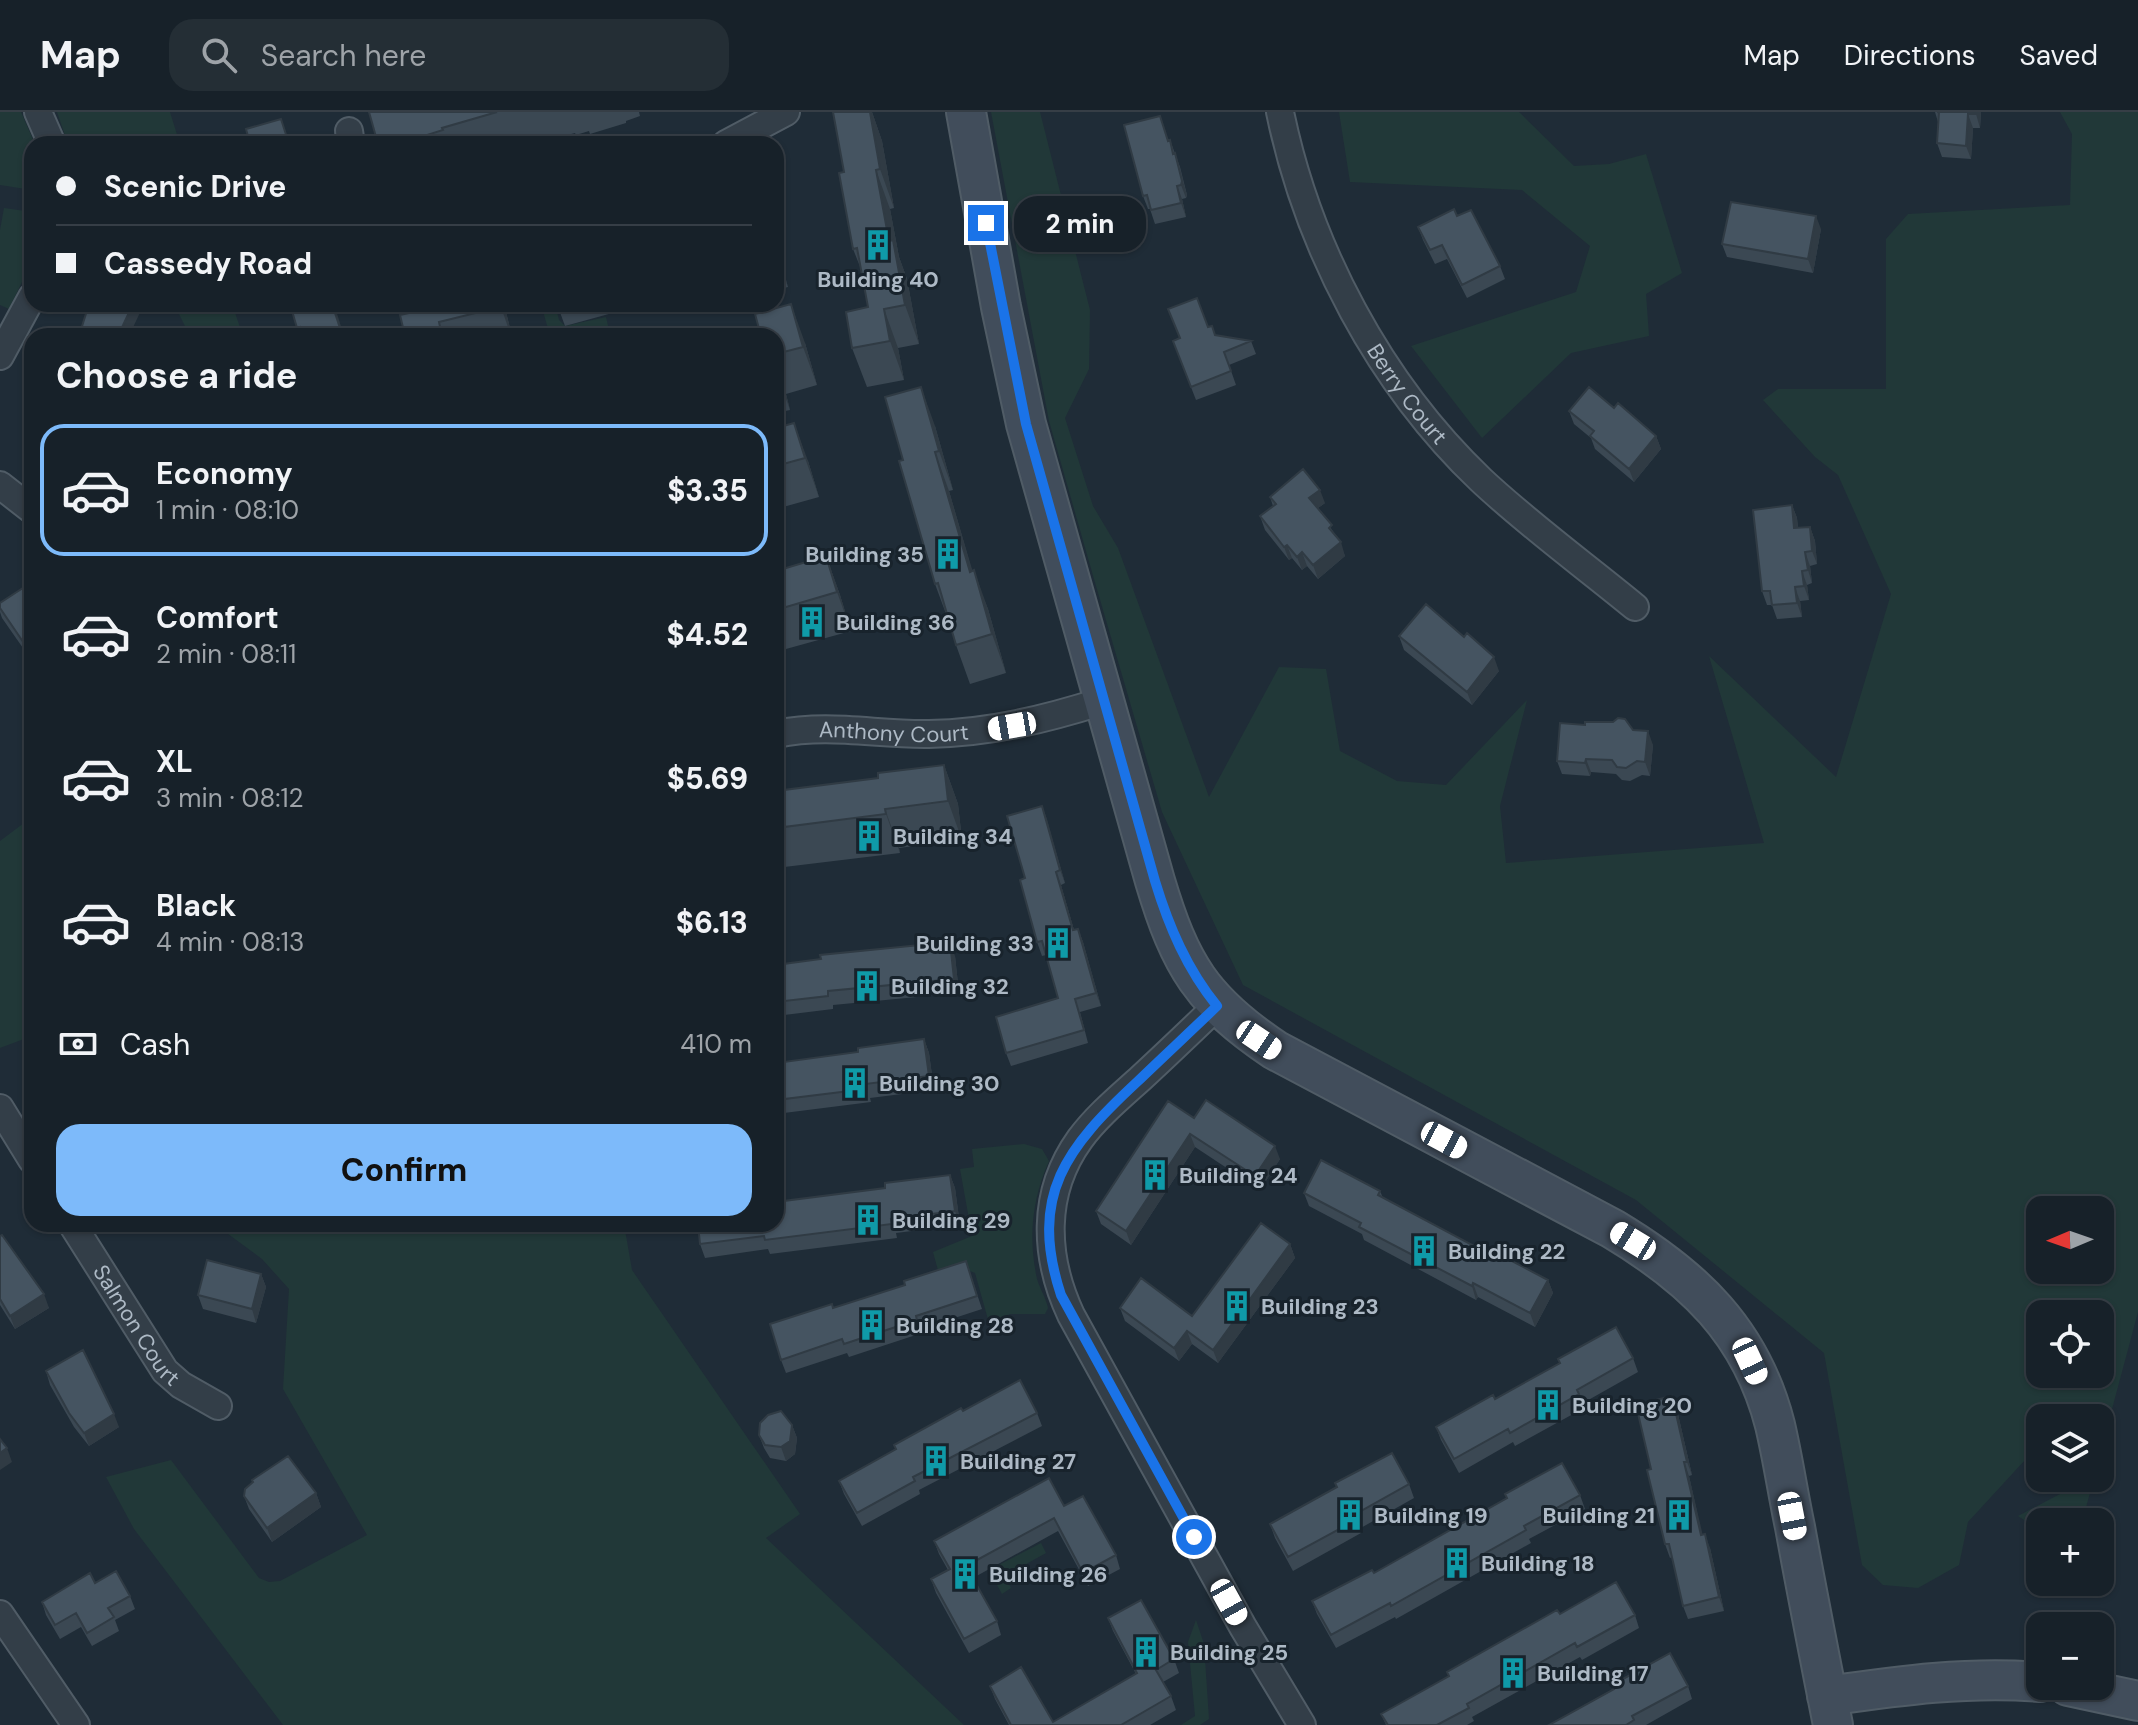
<!DOCTYPE html>
<html lang="en">
<head>
<meta charset="utf-8">
<style>
	body { margin:0; font-family:"DM Sans",sans-serif; background:#242e35; color:#f1f3f6; height:100vh; display:flex; flex-direction:column; font-size:30px; white-space:nowrap }
	* { box-sizing:border-box; margin:0 }
	p { font-size:26px; color:#9ea3a8 }
	.icon { flex:none; width:44px; height:44px; fill:none; stroke:currentColor; stroke-width:2; stroke-linecap:round; stroke-linejoin:round }
	.map { position:relative; flex:1; overflow:hidden }
	.details { position:absolute; left:24px; top:216px; width:760px; height:904px; display:flex; flex-direction:column; background:#172129; border-radius:24px; box-shadow:0 2px 6px #0004,0 0 0 2px #363e46 }
	.details>* { flex:none }
	.hud { position:absolute; left:24px; top:24px; width:760px; height:176px; border-radius:24px; box-shadow:0 2px 6px #0004,0 0 0 2px #363e46; display:grid; align-content:center; height:176px; padding:0 32px; background:#172129 }
	.needle { width:52px; rotate:268deg }
	.buttons { position:absolute; left:2026px; top:1084px; display:grid; gap:16px }
	.buttons a { display:grid; place-items:center; width:88px; height:88px; border-radius:16px; background:#172129; box-shadow:0 2px 6px #0004,0 0 0 2px #363e46; font-size:40px }
	.end { position:absolute; width:36px; height:36px; margin:-18px; border:10px solid #1a73e8; background:#fff; box-shadow:0 0 0 4px #fff }
	.from { border-radius:50% }
	.bubble { position:absolute; height:56px; border-radius:24px; background:#172129; box-shadow:0 2px 6px #0004,0 0 0 2px #363e46; font-size:26px; font-weight:800; line-height:56px; text-align:center }
	.car { position:absolute; width:24px; height:48px; margin:-24px -12px; border-radius:10px; box-shadow:0 0 6px 2px #0007; background:linear-gradient(#fff 24%,#345 0 40%,#fff 0 76%,#345 0 86%,#fff 0) }
	.hud b { display:flex; align-items:center; gap:28px; height:76px; font-size:30px }
	.hud b+b { border-top:2px solid #363e46 }
	.hud i { width:20px; height:20px; background:#f1f3f6 }
	ul { padding:0; list-style:none }
	li { display:flex; align-items:center; gap:24px; height:132px; margin:0 16px 12px; padding:0 16px; border:4px solid transparent; border-radius:24px }
	li div { flex:1 }
	li b { display:block; font-size:30px }
	li em { font-style:normal; font-weight:800 }
	li.on { border-color:#7dbafa }
	li>.icon { width:72px; height:72px; stroke-width:1.5 }
	h2 { padding:0 32px; font-size:36px; line-height:96px }
	.pay { display:flex; align-items:center; gap:20px; height:88px; padding:0 32px; font-size:30px }
	.pay p { margin-inline-start:auto }
	.action { display:flex; gap:16px; margin-top:auto; padding:16px 32px }
	.action a { flex:1; height:92px; border-radius:24px; background:#7dbafa; color:#111; font-size:32px; font-weight:800; line-height:92px; text-align:center }
	header { display:flex; align-items:center; gap:48px; box-sizing:border-box; height:112px; padding:0 40px; background:#172129; border-bottom:2px solid #363e46 }
	header strong { font-size:38px }
	nav { display:flex; gap:44px; margin-inline-start:auto; font-size:28px }
	.search { width:560px; height:72px; background:#242e35; display:flex; align-items:center; gap:20px; box-sizing:border-box; padding:0 28px; border-radius:24px; color:#9ea3a8; font-size:30px }
	.map>svg:first-child { display:block }
	.green { fill:#213838; fill-rule:evenodd }
	.lines { fill:none; stroke-linecap:round; stroke-linejoin:round }
	.street-casing { stroke:#505c66; stroke-width:30 }
	.secondary-casing { stroke:#505c66; stroke-width:42 }
	.street { stroke:#333e48; stroke-width:26 }
	.secondary { stroke:#414d5b; stroke-width:38 }
	.wall { fill:#3b4853 }
	.shaded-wall { fill:#303b44 }
	.building { fill:#455461; stroke:#303b44; stroke-width:2 }
	.route { stroke:#1a73e8; stroke-width:10 }
	.labels { text-anchor:middle; stroke-width:6; stroke-linejoin:round; paint-order:stroke }
	.poi-label { font-size:22px; font-weight:bold; fill:#adb9c5; stroke:#18232c; text-anchor:start }
	.street-label { font-size:22px; fill:#adb9c5; stroke:#18232c }
</style>
</head>
<body>
<header>
<strong>Map</strong>
<div class="search"><svg class="icon" aria-label="search" viewBox="0 0 24 24"><circle cx="10" cy="10" r="6"/><path d="M15 15l6 6"/></svg>Search here</div>
<nav><a>Map</a><a>Directions</a><a>Saved</a></nav>
</header>
<div class="map">
<svg width="2138" height="1613" viewBox="0 0 2138 1613">
	<rect width="100%" height="100%" fill="#1f2c37"/>
	<path class="green" d="M 0,0 L 21,0 L 35,32 L 32,32 L 32,78 L 0,73 Z
		M 57,0 L 170,0 L 180,32 L 68,32 Z
		M 991,0 L 1040,0 L 1090,198 L 1089,257 L 1065,306 L 1093,394 L 1118,436 L 1209,685 L 1279,555 L 1326,557 L 1340,639 L 1397,669 L 1446,673 L 1527,588 L 1500,694 L 1506,751 L 1764,731 L 1709,544 L 1836,665 L 1891,482 L 1838,363 L 1815,345 L 1763,288 L 1778,277 L 1886,277 L 1886,127 L 1908,102 L 2070,93 L 2072,22 L 2060,0 L 2138,0 L 2138,1200 L 2100,1342 L 2100,1306 L 2040,1306 L 2040,1348 L 2025,1348 L 1968,1410 L 1959,1453 L 1918,1476 L 1883,1473 L 1862,1453 L 1824,1241 L 1636,1088 L 1243,873 L 1162,700 L 1094,467 L 1049,309 ZM 2040,1098 L 2100,1098 L 2100,1158 L 2040,1158 ZM 2040,1202 L 2100,1202 L 2100,1262 L 2040,1262 Z
		M 1339,0 L 1519,0 L 1574,54 L 1609,52 L 1646,42 L 1682,161 L 1646,182 L 1649,224 L 1571,241 L 1482,326 L 1411,234 L 1576,180 L 1590,134 L 1522,78 L 1350,70 Z
		M 4,96 L 32,100 L 32,149 L 9,197 L 0,193 L 0,118 Z
		M 174,192 L 232,192 L 243,224 L 190,224 Z
		M 541,192 L 555,192 L 559,208 L 565,214 L 606,205 L 610,222 L 602,224 L 550,224 Z
		M 32,705 L 32,924 L 0,936 L 0,729 Z
		M 1024,1032 L 1042,1037 L 1049,1049 C 1032,1087 1028,1126 1037,1167 C 1040,1177 1046,1186 1048,1196 L 1045,1202 L 1010,1202 L 989,1211 L 975,1161 L 965,1157 L 939,1162 L 933,1140 L 972,1124 L 960,1057 L 974,1055 L 972,1037 Z
		M 220,1112 L 624,1112 L 632,1158 L 800,1402 L 766,1426 L 964,1613 L 283,1613 L 134,1417 L 106,1365 L 171,1348 L 259,1466 L 269,1470 L 280,1469 L 367,1423 L 283,1277 L 289,1177 L 262,1147 L 224,1119 Z
		M 2076,1366 L 2094,1366 L 2082,1410 L 2040,1410 L 2040,1418 L 2018,1404 L 2077,1373 Z
		M 1041,1431 L 1046,1441 L 1005,1464 L 1011,1476 L 1002,1482 L 990,1460 L 993,1456 Z
		M 1196,1508 L 1204,1532 L 1209,1607 L 1200,1613 L 1181,1613 L 1195,1604 L 1188,1530 Z"/>
	<g class="lines">
		<defs>
			<g id="street">
				<path d="M 38,0 L 52,32"/>
				<path id="s1" d="M 1280,0 C 1308,136 1380,272 1481,368 C 1529,413 1584,453 1635,495"/>
				<path d="M 349,19 L 351,32"/>
				<path d="M 726,32 L 786,0"/>
				<path d="M 0,244 L 32,185"/>
				<path d="M 0,373 L 32,398"/>
				<path id="s2" d="M 776,622 C 830,611 876,623 929,622 C 990,621 1046,607 1103,589"/>
				<path d="M 1217,894 C 1192,918 1167,942 1141,966 C 1120,985 1097,1004 1080,1027 C 1041,1081 1044,1145 1071,1203 L 1243,1515 L 1302,1613"/>
				<path d="M 0,996 L 32,1048"/>
				<path id="s3" d="M 72,1112 L 165,1259 L 181,1273 L 218,1294"/>
				<path d="M 0,1502 L 76,1613"/>
			</g>
			<path id="secondary" d="M 966,0 L 1001,195 L 1026,312 L 1155,769 C 1180,853 1202,889 1275,938 L 1613,1117 C 1693,1165 1751,1219 1775,1313 C 1783,1347 1788,1382 1795,1415 C 1807,1481 1820,1547 1833,1613
				M 2068,1574 L 2138,1589
				M 1827,1584 C 1898,1574 1968,1564 2040,1570"/>
		</defs>
		<use href="#street" class="street-casing"/>
		<use href="#secondary" class="secondary-casing"/>
		<use href="#street" class="street"/>
		<use href="#secondary" class="secondary"/>
	</g>
	<path class="wall" d="M 369,0 L 639,0 L 640,4 L 626,9 L 626,11 L 590,22 L 589,19 L 576,23 L 575,21 L 535,32 L 378,32 Z
		M 833,0 L 872,0 L 882,29 L 894,96 L 890,97 L 899,145 L 907,167 L 919,232 L 898,236 L 904,268 L 867,275 L 852,236 L 868,195 L 861,157 L 853,137 L 844,60 Z
		M 1935,0 L 1981,0 L 1980,16 L 1973,16 L 1971,47 L 1942,45 L 1937,31 L 1938,10 Z
		M 1165,18 L 1168,29 L 1170,28 L 1180,55 L 1187,83 L 1186,86 L 1182,87 L 1186,105 L 1155,112 L 1150,97 L 1148,97 L 1143,84 Z
		M 1457,104 L 1500,154 L 1505,167 L 1467,186 L 1447,147 L 1435,152 L 1423,128 L 1418,115 Z
		M 1821,117 L 1813,161 L 1727,145 L 1722,132 Z
		M 776,132 L 788,175 L 776,178 Z
		M 430,192 L 504,192 L 512,224 L 405,224 L 431,196 Z
		M 557,192 L 660,192 L 628,201 L 627,197 L 565,214 Z
		M 1208,215 L 1215,223 L 1251,229 L 1256,242 L 1229,253 L 1236,273 L 1196,288 L 1173,229 Z
		M 776,224 L 805,231 L 817,273 L 786,282 L 790,298 L 776,301 Z
		M 1614,296 L 1656,324 L 1661,337 L 1634,370 L 1595,337 L 1591,326 L 1574,312 L 1569,299 Z
		M 935,314 L 953,378 L 949,379 L 972,459 L 988,497 L 1006,561 L 970,572 L 956,533 L 950,510 L 949,510 L 935,472 Z
		M 776,316 L 808,349 L 819,385 L 776,397 Z
		M 1270,385 L 1325,391 L 1318,396 L 1336,424 L 1345,444 L 1318,467 L 1307,454 L 1302,458 L 1292,446 L 1289,448 L 1265,418 L 1260,404 L 1273,394 Z
		M 1792,393 L 1797,406 L 1798,416 L 1810,415 L 1815,429 L 1817,452 L 1810,454 L 1812,471 L 1807,473 L 1809,488 L 1800,489 L 1802,505 L 1777,507 L 1772,493 L 1767,493 L 1762,479 Z
		M 826,444 L 840,483 L 851,519 L 786,537 L 785,533 L 776,536 L 776,459 Z
		M 32,476 L 32,549 L 2,506 L 0,500 L 0,491 Z
		M 1399,524 L 1499,559 L 1472,593 L 1404,538 Z
		M 1633,618 L 1653,633 L 1650,664 L 1642,663 L 1630,669 L 1622,668 L 1616,662 L 1591,660 L 1590,664 L 1562,662 L 1557,649 Z
		M 944,653 L 958,692 L 962,728 L 899,736 L 900,741 L 776,756 L 776,679 L 878,666 Z
		M 1042,694 L 1065,771 L 1061,773 L 1074,818 L 1078,817 L 1083,830 L 1101,894 L 1080,900 L 1088,931 L 1011,954 L 1006,941 L 1058,886 L 1046,843 L 1042,844 L 1037,830 L 1025,766 Z
		M 955,844 L 959,881 L 833,893 L 833,897 L 776,904 L 776,853 Z
		M 924,927 L 929,941 L 934,978 L 870,986 L 871,990 L 776,1002 L 776,951 L 858,940 Z
		M 1194,1006 L 1280,1047 L 1260,1078 L 1195,1035 L 1131,1133 L 1101,1112 L 1096,1099 Z
		M 950,1063 L 955,1076 L 960,1113 L 896,1121 L 897,1126 L 770,1142 L 768,1137 L 705,1146 L 700,1132 L 885,1076 Z
		M 1380,1079 L 1383,1086 L 1487,1141 L 1548,1168 L 1553,1181 L 1535,1215 L 1478,1185 L 1476,1188 L 1364,1128 L 1362,1122 L 1309,1094 L 1304,1081 Z
		M 0,1124 L 49,1196 L 15,1217 L 0,1193 Z
		M 1290,1132 L 1295,1146 L 1218,1251 L 1192,1232 L 1179,1249 L 1125,1209 L 1120,1196 L 1192,1204 Z
		M 966,1149 L 982,1197 L 921,1217 L 922,1221 L 849,1245 L 847,1241 L 786,1261 L 781,1248 L 833,1196 L 905,1173 Z
		M 261,1162 L 266,1175 L 256,1211 L 203,1197 L 198,1183 Z
		M 1633,1246 L 1638,1260 L 1583,1291 L 1584,1296 L 1515,1334 L 1513,1330 L 1459,1361 L 1441,1328 L 1436,1315 L 1495,1287 Z
		M 46,1259 L 119,1315 L 89,1334 L 74,1315 L 50,1273 Z
		M 1672,1284 L 1677,1298 L 1692,1363 L 1689,1364 L 1702,1423 L 1710,1436 L 1724,1499 L 1688,1507 L 1683,1494 L 1672,1445 L 1670,1446 L 1665,1432 L 1651,1357 Z
		M 963,1299 L 1037,1301 L 1042,1314 L 919,1378 L 920,1382 L 862,1414 L 844,1382 L 839,1369 Z
		M 792,1313 L 797,1326 L 795,1342 L 786,1349 L 770,1346 L 764,1336 L 759,1323 Z
		M 1409,1372 L 1414,1386 L 1359,1417 L 1361,1421 L 1293,1459 L 1275,1426 L 1270,1412 Z
		M 316,1381 L 321,1395 L 272,1430 L 249,1397 L 244,1384 Z
		M 1505,1382 L 1580,1383 L 1585,1397 L 1529,1427 L 1531,1431 L 1396,1507 L 1395,1505 L 1336,1536 L 1317,1502 L 1312,1489 L 1374,1461 L 1507,1386 Z
		M 1064,1394 L 1116,1443 L 1120,1457 L 1088,1474 L 1058,1419 L 973,1466 L 997,1509 L 1001,1523 L 969,1541 L 936,1481 L 931,1467 L 948,1458 L 939,1442 L 934,1429 Z
		M 95,1471 L 130,1484 L 135,1497 L 115,1508 L 119,1519 L 92,1534 L 81,1515 L 60,1527 L 46,1503 L 42,1490 Z
		M 1560,1502 L 1635,1503 L 1639,1516 L 1582,1548 L 1580,1545 L 1472,1605 L 1474,1609 L 1467,1613 L 1386,1613 L 1381,1602 Z
		M 1108,1506 L 1174,1547 L 1179,1561 L 1163,1570 L 1171,1584 L 1176,1598 L 1150,1613 L 1009,1613 L 995,1587 L 990,1574 L 1053,1610 L 1136,1562 L 1113,1519 Z
		M 1612,1573 L 1688,1574 L 1692,1587 L 1646,1613 L 1549,1613 L 1613,1577 Z"/>
	<path class="shaded-wall" d="M 870,0 L 872,0 L 882,29 L 894,96 L 880,57 Z
		M 1976,0 L 1981,0 L 1980,16 L 1976,2 Z
		M 1968,2 L 1973,16 L 1971,47 L 1966,34 Z
		M 1175,41 L 1187,83 L 1186,86 L 1181,73 Z
		M 876,58 L 890,97 L 899,145 L 907,167 L 919,232 L 905,193 L 889,129 Z
		M 1177,74 L 1182,87 L 1186,105 L 1181,91 Z
		M 1816,104 L 1821,117 L 1813,161 L 1808,147 Z
		M 776,132 L 788,175 L 776,142 Z
		M 133,192 L 144,192 L 129,224 L 118,224 Z
		M 332,192 L 334,192 L 344,224 L 342,224 Z
		M 500,192 L 504,192 L 512,224 L 511,224 Z
		M 791,192 L 805,231 L 817,273 L 803,235 Z
		M 884,197 L 898,236 L 904,268 L 890,229 Z
		M 776,255 L 786,282 L 790,298 L 776,259 Z
		M 921,275 L 935,314 L 953,378 L 939,339 Z
		M 794,311 L 808,349 L 819,385 L 805,346 Z
		M 1656,324 L 1661,337 L 1634,370 L 1629,357 Z
		M 935,340 L 949,379 L 984,498 L 970,460 Z
		M 1320,378 L 1325,391 L 1314,399 L 1309,386 Z
		M 1792,393 L 1797,406 L 1799,429 L 1794,416 Z
		M 1810,415 L 1815,429 L 1817,452 L 1812,439 Z
		M 1341,430 L 1345,444 L 1318,467 L 1313,453 Z
		M 1287,433 L 1292,446 L 1289,448 L 1284,435 Z
		M 1302,440 L 1307,454 L 1302,458 L 1297,445 Z
		M 1805,440 L 1810,454 L 1812,471 L 1808,458 Z
		M 826,444 L 840,483 L 851,519 L 837,480 Z
		M 974,458 L 988,497 L 1006,561 L 992,522 Z
		M 1802,459 L 1807,473 L 1809,488 L 1804,474 Z
		M 1795,475 L 1800,489 L 1802,505 L 1797,491 Z
		M 1494,545 L 1499,559 L 1472,593 L 1467,580 Z
		M 1648,619 L 1653,633 L 1650,664 L 1645,650 Z
		M 1586,647 L 1591,660 L 1590,664 L 1585,651 Z
		M 944,653 L 958,692 L 962,728 L 948,689 Z
		M 1042,694 L 1047,707 L 1065,771 L 1060,758 Z
		M 885,697 L 899,736 L 900,741 L 886,702 Z
		M 1056,760 L 1061,773 L 1078,832 L 1073,818 Z
		M 1078,817 L 1083,830 L 1101,894 L 1096,881 Z
		M 950,830 L 955,844 L 959,881 L 954,867 Z
		M 924,927 L 929,941 L 934,978 L 929,964 Z
		M 1190,1022 L 1195,1035 L 1131,1133 L 1126,1119 Z
		M 1275,1034 L 1280,1047 L 1260,1078 L 1255,1064 Z
		M 950,1063 L 955,1076 L 960,1113 L 955,1099 Z
		M 1290,1132 L 1295,1146 L 1218,1251 L 1213,1238 Z
		M 261,1162 L 266,1175 L 256,1211 L 252,1197 Z
		M 1548,1168 L 1553,1181 L 1535,1215 L 1530,1201 Z
		M 1473,1171 L 1478,1185 L 1476,1188 L 1472,1174 Z
		M 44,1182 L 49,1196 L 15,1217 L 10,1204 Z
		M 1187,1219 L 1192,1232 L 1179,1249 L 1174,1236 Z
		M 1672,1284 L 1677,1298 L 1692,1363 L 1687,1350 Z
		M 114,1302 L 119,1315 L 89,1334 L 84,1321 Z
		M 792,1313 L 797,1326 L 795,1342 L 786,1349 L 781,1335 Z
		M 7,1336 L 12,1350 L 0,1358 L 0,1341 Z
		M 1684,1350 L 1689,1364 L 1706,1437 L 1701,1423 Z
		M 316,1381 L 321,1395 L 272,1430 L 267,1416 Z
		M 1705,1422 L 1710,1436 L 1724,1499 L 1719,1485 Z"/>
	<path class="building" d="M 369,0 L 497,0 L 442,16 L 443,18 L 399,32 L 378,32 Z
		M 833,0 L 870,0 L 880,57 L 876,58 L 889,129 L 893,128 L 905,193 L 884,197 L 890,229 L 852,236 L 846,200 L 868,195 L 857,136 L 853,137 L 839,61 L 844,60 Z
		M 1937,0 L 1976,0 L 1976,2 L 1968,2 L 1966,34 L 1937,31 L 1939,0 Z
		M 1160,4 L 1168,29 L 1170,28 L 1173,42 L 1175,41 L 1182,69 L 1181,73 L 1177,74 L 1181,91 L 1151,98 L 1147,83 L 1143,84 L 1124,13 Z
		M 281,7 L 289,32 L 250,32 L 246,17 Z
		M 1731,90 L 1816,104 L 1808,147 L 1722,132 Z
		M 1454,97 L 1457,104 L 1471,98 L 1500,154 L 1462,173 L 1442,133 L 1430,138 L 1418,115 Z
		M 1197,186 L 1208,215 L 1212,214 L 1215,223 L 1251,229 L 1224,240 L 1231,259 L 1191,275 L 1173,229 L 1180,226 L 1168,197 Z
		M 89,192 L 133,192 L 118,224 L 79,224 Z
		M 290,192 L 332,192 L 342,222 L 344,222 L 344,224 L 302,224 L 300,215 L 297,216 Z
		M 430,192 L 500,192 L 500,195 L 439,210 L 442,224 L 405,224 L 400,203 L 431,196 Z
		M 791,192 L 803,235 L 776,242 L 776,224 L 761,224 L 755,202 Z
		M 921,275 L 939,339 L 935,340 L 970,460 L 974,458 L 992,522 L 956,533 L 938,471 L 935,472 L 899,349 L 903,348 L 885,285 Z
		M 1589,275 L 1614,296 L 1618,291 L 1656,324 L 1629,357 L 1590,324 L 1594,319 L 1569,299 Z
		M 794,311 L 805,346 L 776,354 L 776,316 Z
		M 1303,357 L 1320,378 L 1309,386 L 1332,413 L 1329,416 L 1341,430 L 1313,453 L 1302,440 L 1297,445 L 1287,433 L 1284,435 L 1260,404 L 1276,392 L 1270,385 Z
		M 1792,393 L 1794,416 L 1810,415 L 1812,439 L 1805,440 L 1808,458 L 1802,459 L 1804,474 L 1795,475 L 1797,491 L 1772,493 L 1770,479 L 1762,479 L 1753,398 Z
		M 826,444 L 837,480 L 776,498 L 776,459 Z
		M 29,472 L 32,476 L 32,543 L 0,496 L 0,491 Z
		M 1426,492 L 1464,525 L 1467,521 L 1494,545 L 1467,580 L 1399,524 Z
		M 1618,606 L 1625,607 L 1633,618 L 1648,619 L 1645,650 L 1637,649 L 1626,656 L 1617,655 L 1612,648 L 1586,647 L 1585,651 L 1557,649 L 1560,611 L 1585,613 L 1585,610 L 1613,610 Z
		M 944,653 L 948,689 L 885,697 L 886,702 L 776,716 L 776,679 L 878,666 L 878,661 Z
		M 1042,694 L 1060,758 L 1056,760 L 1073,818 L 1078,817 L 1096,881 L 1075,887 L 1084,918 L 1006,941 L 996,905 L 1058,886 L 1042,829 L 1037,830 L 1020,768 L 1025,766 L 1007,704 Z
		M 950,830 L 954,867 L 828,879 L 828,884 L 776,890 L 776,853 L 821,847 L 820,843 Z
		M 924,927 L 929,964 L 865,972 L 866,977 L 776,988 L 776,951 L 858,940 L 858,936 Z
		M 1206,988 L 1275,1034 L 1255,1064 L 1190,1022 L 1126,1119 L 1096,1099 L 1168,989 L 1194,1006 Z
		M 1321,1048 L 1380,1079 L 1378,1083 L 1487,1141 L 1489,1137 L 1548,1168 L 1530,1201 L 1473,1171 L 1472,1174 L 1359,1115 L 1361,1111 L 1304,1081 Z
		M 950,1063 L 955,1099 L 891,1107 L 892,1112 L 765,1128 L 764,1124 L 700,1132 L 698,1112 L 776,1112 L 776,1090 L 885,1076 L 885,1071 Z
		M 1261,1111 L 1290,1132 L 1213,1238 L 1187,1219 L 1174,1236 L 1120,1196 L 1141,1166 L 1192,1204 Z
		M 2,1123 L 44,1182 L 10,1204 L 0,1187 L 0,1124 Z
		M 207,1148 L 261,1162 L 252,1197 L 198,1183 Z
		M 966,1149 L 977,1184 L 916,1204 L 917,1208 L 844,1232 L 842,1227 L 781,1248 L 770,1212 L 832,1192 L 833,1196 L 905,1173 L 904,1169 Z
		M 1616,1215 L 1633,1246 L 1577,1278 L 1579,1282 L 1510,1321 L 1508,1317 L 1454,1347 L 1436,1315 L 1493,1283 L 1495,1287 L 1560,1251 L 1558,1247 Z
		M 83,1238 L 114,1302 L 84,1321 L 69,1301 L 46,1259 Z
		M 1020,1268 L 1037,1301 L 913,1365 L 915,1369 L 857,1401 L 839,1369 L 896,1337 L 894,1333 L 961,1296 L 963,1299 Z
		M 1672,1284 L 1687,1350 L 1684,1350 L 1701,1423 L 1705,1422 L 1719,1485 L 1683,1494 L 1669,1432 L 1665,1432 L 1647,1358 L 1651,1357 L 1636,1293 Z
		M 781,1299 L 792,1313 L 790,1329 L 781,1335 L 765,1333 L 759,1323 L 760,1311 L 768,1303 Z
		M 0,1327 L 7,1336 L 0,1341 Z
		M 1392,1341 L 1409,1372 L 1354,1403 L 1356,1408 L 1288,1445 L 1270,1412 L 1337,1375 L 1335,1371 Z
		M 288,1344 L 316,1381 L 267,1416 L 244,1384 L 245,1377 L 253,1370 L 252,1368 Z
		M 1562,1351 L 1580,1383 L 1524,1414 L 1526,1418 L 1391,1494 L 1390,1491 L 1331,1523 L 1312,1489 L 1372,1458 L 1374,1461 L 1507,1386 L 1505,1382 Z
		M 1049,1366 L 1064,1394 L 1083,1384 L 1116,1443 L 1083,1461 L 1054,1406 L 966,1454 L 997,1509 L 964,1527 L 931,1467 L 950,1457 L 934,1429 Z
		M 116,1459 L 130,1484 L 108,1496 L 114,1505 L 87,1521 L 76,1501 L 55,1513 L 42,1490 L 90,1461 L 95,1471 Z
		M 1616,1470 L 1635,1503 L 1577,1535 L 1575,1531 L 1467,1592 L 1469,1596 L 1437,1613 L 1388,1613 L 1381,1602 L 1449,1564 L 1447,1560 L 1557,1498 L 1560,1502 Z
		M 1141,1488 L 1174,1547 L 1156,1558 L 1171,1584 L 1121,1613 L 1011,1613 L 990,1574 L 1021,1555 L 1053,1610 L 1137,1561 L 1108,1506 Z
		M 1670,1541 L 1688,1574 L 1632,1604 L 1634,1608 L 1626,1613 L 1549,1613 L 1614,1577 L 1612,1573 Z"/>
	<g class="lines">
		<path class="route" d="M 986,111 L 1026,312 L 1155,769 C 1169,815 1187,857 1217,894 C 1191,919 1164,944 1137,970 C 1067,1035 1028,1083 1061,1183 L 1194,1425"/>
	</g>
	<defs>
		<symbol id="building-bare" viewBox="-9 -9 18 18"><path d="M-4-6H4V6H1V3H-1V6H-4ZM-2.5-4.3h1.7v1.8h-1.7ZM.8-4.3h1.7v1.8H.8ZM-2.5-1h1.7V.8h-1.7ZM.8-1h1.7V.8H.8Z" fill="#0f9aa8" stroke="#18232c" stroke-width="2.5" paint-order="stroke"/></symbol>
	</defs>
	<g fill-rule="evenodd">
		<use href="#building-bare" x="856" y="111" width="44" height="44"/>
		<use href="#building-bare" x="926" y="420" width="44" height="44"/>
		<use href="#building-bare" x="790" y="488" width="44" height="44"/>
		<use href="#building-bare" x="847" y="702" width="44" height="44"/>
		<use href="#building-bare" x="1036" y="809" width="44" height="44"/>
		<use href="#building-bare" x="845" y="852" width="44" height="44"/>
		<use href="#building-bare" x="833" y="949" width="44" height="44"/>
		<use href="#building-bare" x="1133" y="1041" width="44" height="44"/>
		<use href="#building-bare" x="846" y="1086" width="44" height="44"/>
		<use href="#building-bare" x="1402" y="1117" width="44" height="44"/>
		<use href="#building-bare" x="1215" y="1172" width="44" height="44"/>
		<use href="#building-bare" x="850" y="1191" width="44" height="44"/>
		<use href="#building-bare" x="1526" y="1271" width="44" height="44"/>
		<use href="#building-bare" x="914" y="1327" width="44" height="44"/>
		<use href="#building-bare" x="1328" y="1381" width="44" height="44"/>
		<use href="#building-bare" x="1657" y="1381" width="44" height="44"/>
		<use href="#building-bare" x="1435" y="1429" width="44" height="44"/>
		<use href="#building-bare" x="943" y="1440" width="44" height="44"/>
		<use href="#building-bare" x="1124" y="1518" width="44" height="44"/>
		<use href="#building-bare" x="1491" y="1539" width="44" height="44"/>
	</g>
	<g class="labels">
		<g class="poi-label">
			<text x="878" y="175" text-anchor="middle">Building 40</text>
			<text x="924" y="450" text-anchor="end">Building 35</text>
			<text x="836" y="518">Building 36</text>
			<text x="893" y="732">Building 34</text>
			<text x="1034" y="839" text-anchor="end">Building 33</text>
			<text x="891" y="882">Building 32</text>
			<text x="879" y="979">Building 30</text>
			<text x="1179" y="1071">Building 24</text>
			<text x="892" y="1116">Building 29</text>
			<text x="1448" y="1147">Building 22</text>
			<text x="1261" y="1202">Building 23</text>
			<text x="896" y="1221">Building 28</text>
			<text x="1572" y="1301">Building 20</text>
			<text x="960" y="1357">Building 27</text>
			<text x="1374" y="1411">Building 19</text>
			<text x="1655" y="1411" text-anchor="end">Building 21</text>
			<text x="1481" y="1459">Building 18</text>
			<text x="989" y="1470">Building 26</text>
			<text x="1170" y="1548">Building 25</text>
			<text x="1537" y="1569">Building 17</text>
		</g>
		<g class="street-label">
			<text dy="8" stroke="none"><textPath href="#s1" startOffset="312">Berry Court</textPath></text>
			<text dy="8" stroke="none"><textPath href="#s2" startOffset="118">Anthony Court</textPath></text>
			<text dy="8" stroke="none"><textPath href="#s3" startOffset="120">Salmon Court</textPath></text>
		</g>
	</g>
</svg>
<div class="buttons">
<a><svg class="needle" viewBox="-14 -14 28 28"><path d="M0-13l5 13h-10z" fill="#e53935"/><path d="M0 13l5-13h-10z" fill="#9ea3a8"/></svg></a>
<a><svg class="icon" aria-label="locate" viewBox="0 0 24 24"><circle cx="12" cy="12" r="6"/><path d="M12 2v4M12 18v4M2 12h4M18 12h4"/></svg></a>
<a><svg class="icon" aria-label="layers" viewBox="0 0 24 24"><path d="M12 4l9 5-9 5-9-5zM3 14l9 5 9-5"/></svg></a>
<a>+</a>
<a>−</a>
</div>
<i class="end from" style="left:1194px;top:1425px"></i>
<i class="end" style="left:986px;top:111px"></i>
<div class="bubble" style="left:1014px;top:84px;width:132px">2 min</div>
<i class="car" style="left:1012px;top:614px;rotate:260deg"></i>
<i class="car" style="left:1259px;top:928px;rotate:124deg"></i>
<i class="car" style="left:1444px;top:1028px;rotate:118deg"></i>
<i class="car" style="left:1633px;top:1129px;rotate:301deg"></i>
<i class="car" style="left:1750px;top:1249px;rotate:155deg"></i>
<i class="car" style="left:1792px;top:1404px;rotate:169deg"></i>
<i class="car" style="left:1229px;top:1490px;rotate:151deg"></i>
<div class="hud">
<b><i class="from"></i>Scenic Drive</b>
<b><i></i>Cassedy Road</b>
</div>
<section class="details">
<h2>Choose a ride</h2>
<ul>
<li class="on"><svg class="icon" aria-label="car" viewBox="0 0 24 24"><path d="M5 17H2v-5l4-1 3-4h7l3 4 3 1v5h-3M9 17h6M6 11h13"/><circle cx="7" cy="17" r="2"/><circle cx="17" cy="17" r="2"/></svg><div><b>Economy</b><p>1 min · 08:10</p></div><em>$3.35</em></li>
<li><svg class="icon" aria-label="car" viewBox="0 0 24 24"><path d="M5 17H2v-5l4-1 3-4h7l3 4 3 1v5h-3M9 17h6M6 11h13"/><circle cx="7" cy="17" r="2"/><circle cx="17" cy="17" r="2"/></svg><div><b>Comfort</b><p>2 min · 08:11</p></div><em>$4.52</em></li>
<li><svg class="icon" aria-label="car" viewBox="0 0 24 24"><path d="M5 17H2v-5l4-1 3-4h7l3 4 3 1v5h-3M9 17h6M6 11h13"/><circle cx="7" cy="17" r="2"/><circle cx="17" cy="17" r="2"/></svg><div><b>XL</b><p>3 min · 08:12</p></div><em>$5.69</em></li>
<li><svg class="icon" aria-label="car" viewBox="0 0 24 24"><path d="M5 17H2v-5l4-1 3-4h7l3 4 3 1v5h-3M9 17h6M6 11h13"/><circle cx="7" cy="17" r="2"/><circle cx="17" cy="17" r="2"/></svg><div><b>Black</b><p>4 min · 08:13</p></div><em>$6.13</em></li>
</ul>
<div class="pay"><svg class="icon" aria-label="cash" viewBox="0 0 24 24"><path d="M3 7h18v10H3z"/><circle cx="12" cy="12" r="2"/></svg>Cash<p>410 m</p></div>
<div class="action"><a>Confirm</a></div>
</section>
</div>
</body>
</html>
